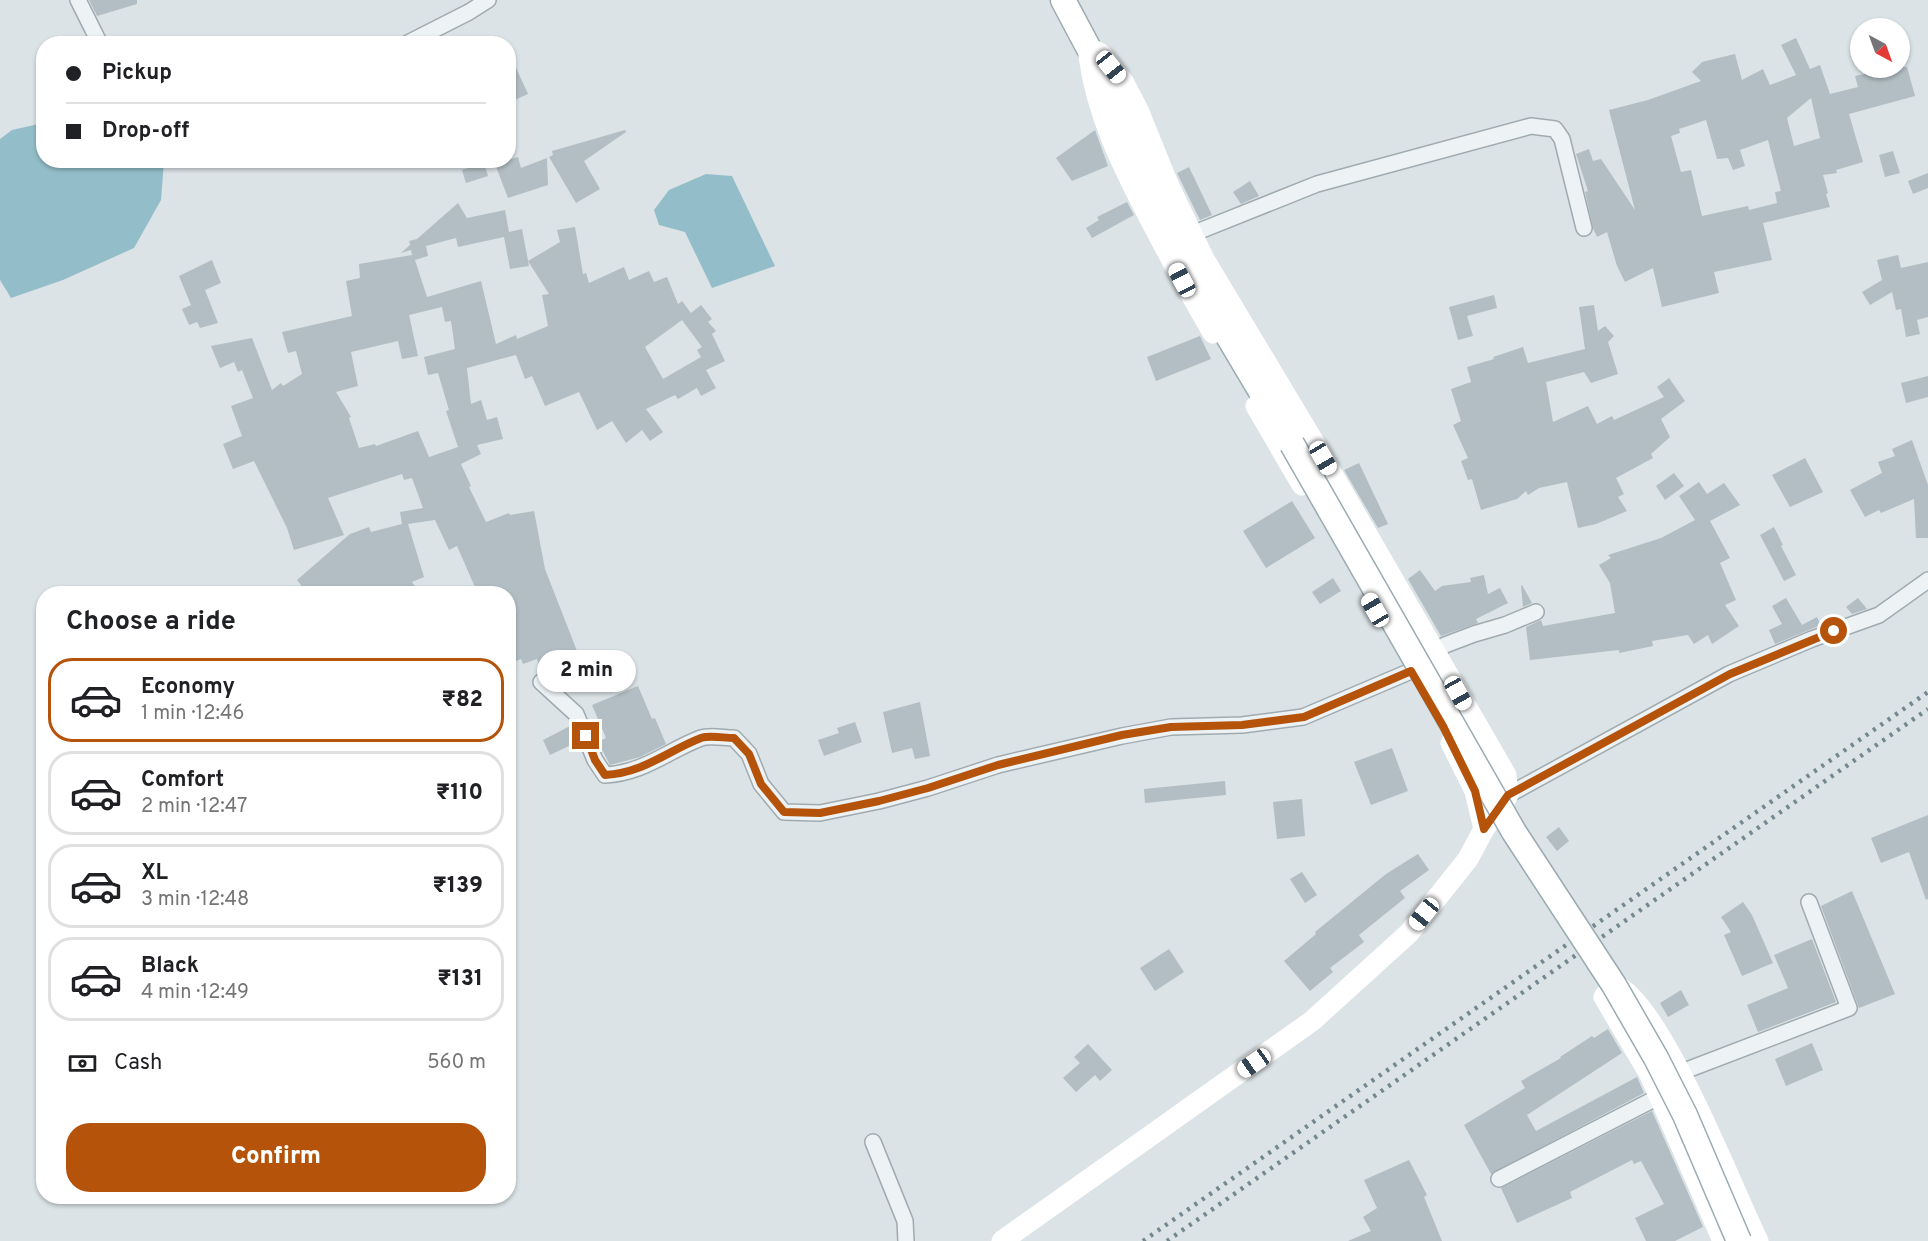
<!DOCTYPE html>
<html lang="en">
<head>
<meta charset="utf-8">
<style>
	body { margin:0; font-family:Overpass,sans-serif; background:#f2f2f2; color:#202124; height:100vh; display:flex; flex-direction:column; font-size:22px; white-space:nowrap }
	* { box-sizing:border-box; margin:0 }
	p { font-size:20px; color:#757577 }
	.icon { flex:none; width:33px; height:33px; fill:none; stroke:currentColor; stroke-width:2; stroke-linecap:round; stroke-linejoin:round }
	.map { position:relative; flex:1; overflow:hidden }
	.side { position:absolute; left:36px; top:586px; width:480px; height:618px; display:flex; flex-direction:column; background:#fff; border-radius:24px; box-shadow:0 2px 4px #0004 }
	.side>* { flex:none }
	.hud { position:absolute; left:36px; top:36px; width:480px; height:132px; border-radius:24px; box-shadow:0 2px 4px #0004; display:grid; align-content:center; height:132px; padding:0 30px; background:#fff }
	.needle { width:39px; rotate:139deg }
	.fabs { position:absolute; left:1850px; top:18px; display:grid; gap:12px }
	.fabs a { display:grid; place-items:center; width:60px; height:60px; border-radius:50%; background:#fff; box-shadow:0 2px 4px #0004; font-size:30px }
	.end { position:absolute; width:27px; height:27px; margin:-14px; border:8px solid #b45309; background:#fff; box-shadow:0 0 0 3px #fff }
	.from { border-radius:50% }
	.bubble { position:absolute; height:42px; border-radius:21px; background:#fff; box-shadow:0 2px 4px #0004; font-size:20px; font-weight:800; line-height:42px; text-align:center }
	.car { position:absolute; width:18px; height:36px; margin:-18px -9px; border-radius:8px; box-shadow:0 0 4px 2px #0007; background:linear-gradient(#fff 24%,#345 0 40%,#fff 0 76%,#345 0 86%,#fff 0) }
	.hud b { display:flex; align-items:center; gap:21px; height:57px; font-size:22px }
	.hud b+b { border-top:2px solid #e0e0e0 }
	.hud i { width:15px; height:15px; background:#202124 }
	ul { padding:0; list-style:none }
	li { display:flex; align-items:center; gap:18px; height:84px; margin:0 12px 9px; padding:0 18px; border:3px solid #e0e0e0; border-radius:24px }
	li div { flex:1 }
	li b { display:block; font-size:22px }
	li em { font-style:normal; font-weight:800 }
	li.current { border-color:#b45309 }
	li>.icon { width:54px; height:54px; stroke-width:1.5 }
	h2 { padding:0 30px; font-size:27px; line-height:72px }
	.pay { display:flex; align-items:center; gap:15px; height:66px; padding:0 30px; font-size:22px }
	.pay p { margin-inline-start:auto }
	.primary-button { display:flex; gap:12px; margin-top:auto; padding:12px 30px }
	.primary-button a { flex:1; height:69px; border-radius:24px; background:#b45309; color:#fff; font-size:24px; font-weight:800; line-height:69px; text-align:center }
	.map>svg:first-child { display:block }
	.water { fill:#93bec9 }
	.building { fill:#b2bec3; fill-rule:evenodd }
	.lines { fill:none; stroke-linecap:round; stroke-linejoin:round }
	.street-casing { stroke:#a0abb0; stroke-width:18 }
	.primary-casing { stroke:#9aabb2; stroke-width:27 }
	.street { stroke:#edf2f4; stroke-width:15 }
	.secondary { stroke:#fff; stroke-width:21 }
	.primary { stroke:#fff; stroke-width:24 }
	.rail { stroke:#748890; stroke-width:4.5; stroke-dasharray:3 6; stroke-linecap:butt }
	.primary-bridge-casing { stroke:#9aabb2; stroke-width:27; stroke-linecap:butt }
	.primary-bridge { stroke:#fff; stroke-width:24 }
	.route { stroke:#b45309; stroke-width:8 }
</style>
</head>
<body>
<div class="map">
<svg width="1928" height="1241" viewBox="0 0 1928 1241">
	<rect width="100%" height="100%" fill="#dbe3e6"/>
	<path class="water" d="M 43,123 L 44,160 L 164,161 L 161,200 L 134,248 L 63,280 L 11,298 L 0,280 L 0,139 L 12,130 Z
		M 706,174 L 732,176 L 775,266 L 712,288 L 685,232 L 659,225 L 654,210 L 669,190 Z"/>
	<path class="building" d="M 89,0 L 137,0 L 137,4 L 97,16 Z
		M 1796,38 L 1810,69 L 1820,65 L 1830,94 L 1858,87 L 1855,76 L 1879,71 L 1878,68 L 1907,67 L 1915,96 L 1849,114 L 1863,162 L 1836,170 L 1837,173 L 1823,175 L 1828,193 L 1826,194 L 1830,207 L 1763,223 L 1772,260 L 1714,272 L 1719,293 L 1662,307 L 1653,268 L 1625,282 L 1617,266 L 1607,232 L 1597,237 L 1593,228 L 1585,192 L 1588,191 L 1576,154 L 1589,149 L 1593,161 L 1601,159 L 1635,210 L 1609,110 L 1648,100 L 1701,81 L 1692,72 L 1702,62 L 1735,54 L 1742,80 L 1763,69 L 1770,85 L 1796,75 L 1781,45 ZM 1811,98 L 1820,138 L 1794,146 L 1787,118 ZM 1706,120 L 1717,159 L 1728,158 L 1733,170 L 1745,166 L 1740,150 L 1768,140 L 1781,191 L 1775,192 L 1777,203 L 1749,210 L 1748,206 L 1702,216 L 1691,170 L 1681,172 L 1671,136 L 1680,133 L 1679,129 Z
		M 508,50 L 528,94 L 508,103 Z
		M 625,130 L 626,132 L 584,161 L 600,189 L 576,203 L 549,157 L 553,155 L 552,151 Z
		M 1095,130 L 1108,166 L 1072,181 L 1056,158 Z
		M 1893,151 L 1900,173 L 1885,177 L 1879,155 Z
		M 518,157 L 521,168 L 547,158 L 548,185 L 508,198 L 495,164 Z
		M 484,163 L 488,176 L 466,183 L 462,170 Z
		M 1189,167 L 1212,215 L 1200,220 L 1177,173 Z
		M 1928,173 L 1928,188 L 1913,194 L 1908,181 Z
		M 1250,181 L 1259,196 L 1241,204 L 1233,192 Z
		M 1127,202 L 1134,215 L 1092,238 L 1086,228 L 1099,220 L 1097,217 Z
		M 458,203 L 467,218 L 505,210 L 509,232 L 522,229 L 529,266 L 510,269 L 504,237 L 458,247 L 456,238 L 426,246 L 428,256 L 415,260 L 427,297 L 481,281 L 496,344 L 516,335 L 517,339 L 548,326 L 542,295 L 549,294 L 528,261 L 560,242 L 557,230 L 575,227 L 583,274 L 586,273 L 589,283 L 624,267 L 629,280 L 649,271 L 654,282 L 667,277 L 678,304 L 682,301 L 691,313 L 701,305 L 712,319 L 708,322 L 716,331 L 712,334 L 725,361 L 706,370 L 716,388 L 701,396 L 697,388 L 678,399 L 675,395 L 646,409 L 663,432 L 650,441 L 642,430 L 626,443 L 612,421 L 597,430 L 579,392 L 545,406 L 532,376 L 525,379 L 516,355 L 467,368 L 471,404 L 481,400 L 487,420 L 497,417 L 503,439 L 477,445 L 481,454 L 461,464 L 471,486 L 469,487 L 486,522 L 509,513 L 510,515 L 534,511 L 545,569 L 577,651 L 539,666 L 537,659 L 523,664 L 521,659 L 508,664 L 508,594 L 500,594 L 498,590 L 487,594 L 478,594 L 457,546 L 449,550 L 435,520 L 408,524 L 424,577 L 412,582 L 417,589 L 409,594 L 308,594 L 297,580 L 350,534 L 369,527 L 371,532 L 402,524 L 400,512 L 423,508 L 412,478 L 404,480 L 402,474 L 328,498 L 344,535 L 294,550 L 287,528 L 254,461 L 233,469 L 223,444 L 242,436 L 231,406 L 253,398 L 242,370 L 238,372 L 234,362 L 220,368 L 211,346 L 252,338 L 272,390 L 281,383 L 283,386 L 302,374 L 296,351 L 288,353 L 282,332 L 352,316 L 346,281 L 360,278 L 359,264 L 412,255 L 411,250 L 401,253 L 410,245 L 409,241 L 417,239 ZM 442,307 L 445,322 L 451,321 L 455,349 L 424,357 L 428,375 L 438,373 L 449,410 L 446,411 L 458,447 L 429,457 L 418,431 L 376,446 L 375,444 L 359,448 L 349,418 L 351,417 L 336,392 L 358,386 L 351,352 L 398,341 L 402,359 L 418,356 L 409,315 ZM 682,320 L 702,347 L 697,350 L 701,357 L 663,379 L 645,347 Z
		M 1898,255 L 1901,268 L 1928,262 L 1928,317 L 1917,320 L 1920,334 L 1906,337 L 1901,309 L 1896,310 L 1892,292 L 1870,305 L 1862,292 L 1882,280 L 1877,260 Z
		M 212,260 L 221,283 L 205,290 L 218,323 L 200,328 L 197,322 L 189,325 L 182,309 L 191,305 L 179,276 Z
		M 1494,295 L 1497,308 L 1467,316 L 1473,336 L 1458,340 L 1449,307 Z
		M 1594,305 L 1598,331 L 1605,326 L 1614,336 L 1608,342 L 1618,374 L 1591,383 L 1584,372 L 1546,382 L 1553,422 L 1588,406 L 1597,424 L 1612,416 L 1614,420 L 1664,397 L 1657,387 L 1669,378 L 1685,401 L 1661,419 L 1670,437 L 1651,454 L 1653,458 L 1616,478 L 1624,494 L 1618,497 L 1627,511 L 1596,524 L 1578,528 L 1567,482 L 1539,488 L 1528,495 L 1526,491 L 1517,499 L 1481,510 L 1472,479 L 1468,480 L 1461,461 L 1468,458 L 1453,425 L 1461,421 L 1451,389 L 1471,382 L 1467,367 L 1494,359 L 1493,357 L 1523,347 L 1528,363 L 1585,349 L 1579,307 Z
		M 1200,336 L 1211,359 L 1156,381 L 1147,357 Z
		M 1928,376 L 1928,397 L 1906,403 L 1901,383 Z
		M 1912,440 L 1928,485 L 1928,538 L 1916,538 L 1914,499 L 1881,513 L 1879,510 L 1865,517 L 1850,490 L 1882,473 L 1878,462 L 1895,456 L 1892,449 Z
		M 1805,458 L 1823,492 L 1790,507 L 1772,475 Z
		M 1359,463 L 1388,524 L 1378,528 L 1344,470 Z
		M 1674,473 L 1684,486 L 1665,500 L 1656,486 Z
		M 1699,482 L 1707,494 L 1724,483 L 1740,505 L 1710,521 L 1730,558 L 1720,563 L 1736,600 L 1725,605 L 1739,626 L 1712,644 L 1708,635 L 1694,644 L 1688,635 L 1652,641 L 1653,646 L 1619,653 L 1619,650 L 1530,660 L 1526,627 L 1541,620 L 1543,626 L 1615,613 L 1610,583 L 1599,565 L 1611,558 L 1608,555 L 1661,538 L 1695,520 L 1679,496 Z
		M 1292,501 L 1315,538 L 1266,568 L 1243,531 Z
		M 1774,527 L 1783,545 L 1781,546 L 1796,575 L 1784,581 L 1760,535 Z
		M 1420,570 L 1435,591 L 1442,586 L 1471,582 L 1470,578 L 1484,575 L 1488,594 L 1500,588 L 1508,603 L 1476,619 L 1478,623 L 1441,636 L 1408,579 Z
		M 1333,578 L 1341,591 L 1320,604 L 1312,592 Z
		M 1522,585 L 1532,603 L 1523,607 L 1521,586 Z
		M 1786,598 L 1802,625 L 1817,617 L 1821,625 L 1775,644 L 1769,630 L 1782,624 L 1772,606 Z
		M 1858,598 L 1867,609 L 1852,614 L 1846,607 Z
		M 638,686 L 652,719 L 655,718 L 666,744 L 640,757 L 610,765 L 598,742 L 606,738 L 592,705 Z
		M 920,702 L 930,756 L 915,759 L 912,748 L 892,753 L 883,712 Z
		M 855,722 L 862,742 L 824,756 L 818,740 L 839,733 L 837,728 Z
		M 570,726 L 577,742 L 550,755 L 543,740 Z
		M 1392,748 L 1408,791 L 1371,805 L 1354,762 Z
		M 1225,781 L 1226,795 L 1145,803 L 1144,789 Z
		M 1302,799 L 1305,836 L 1277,839 L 1273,802 Z
		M 1928,815 L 1928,899 L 1926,900 L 1909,852 L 1881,863 L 1871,838 Z
		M 1559,827 L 1569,841 L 1557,851 L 1546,837 Z
		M 1418,854 L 1429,870 L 1400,891 L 1405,898 L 1359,935 L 1364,942 L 1330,968 L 1333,972 L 1310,991 L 1284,961 L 1316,934 L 1315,932 L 1386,874 Z
		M 1302,872 L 1317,895 L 1305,903 L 1290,879 Z
		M 1852,891 L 1895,994 L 1859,1008 L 1821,906 Z
		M 1743,902 L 1752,915 L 1773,963 L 1742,976 L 1724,935 L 1731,932 L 1721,917 Z
		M 1812,939 L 1836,1002 L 1758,1032 L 1747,1005 L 1788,988 L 1774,955 Z
		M 1169,949 L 1184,972 L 1155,991 L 1140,968 Z
		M 1681,990 L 1689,1005 L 1668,1017 L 1660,1003 Z
		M 1608,1029 L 1622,1053 L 1527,1115 L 1536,1131 L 1637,1077 L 1644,1093 L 1491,1174 L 1464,1125 L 1525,1088 L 1521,1081 L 1561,1058 L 1560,1057 L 1592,1036 L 1594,1038 Z
		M 1812,1043 L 1823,1070 L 1786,1086 L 1775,1059 Z
		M 1088,1044 L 1112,1070 L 1100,1081 L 1095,1075 L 1076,1092 L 1063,1078 L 1080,1063 L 1074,1057 Z
		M 1652,1111 L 1703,1227 L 1675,1241 L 1646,1241 L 1635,1218 L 1664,1204 L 1641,1161 L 1634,1164 L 1632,1160 L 1570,1192 L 1572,1198 L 1517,1223 L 1501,1188 Z
		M 1409,1160 L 1427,1195 L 1424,1197 L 1442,1241 L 1348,1241 L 1371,1231 L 1363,1217 L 1377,1208 L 1364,1180 Z"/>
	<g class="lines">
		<defs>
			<path id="street" d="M 78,0 L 100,44
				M 406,44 L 469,12 L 488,0
				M 1192,234 L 1317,184 L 1531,126 L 1555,129 L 1562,139 L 1584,228
				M 541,682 L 576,714 L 595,760 L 605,775 C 644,773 667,751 701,738 C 710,735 724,738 734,738 L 749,754 L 761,784 L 784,812 L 820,813 L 879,801 L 928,788 L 998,765 L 1122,736 L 1171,727 L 1242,725 L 1303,717 L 1411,671 L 1445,645 L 1474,634 L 1505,625 L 1536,612
				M 1508,795 L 1729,674 L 1812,639 L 1879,615 L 1928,580
				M 1679,1073 L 1849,1008 L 1809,902
				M 873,1142 L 905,1221 L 906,1241
				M 1499,1179 L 1666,1093"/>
			<path id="primary" d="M 1063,0 L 1105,79 L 1170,229 L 1216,316 L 1292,444"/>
		</defs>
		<use href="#street" class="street-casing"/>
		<use href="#primary" class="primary-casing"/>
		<use href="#street" class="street"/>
		<path class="secondary" d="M 1089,56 C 1097,116 1123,167 1150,219 C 1170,258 1191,295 1213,333
			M 1256,406 L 1302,485
			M 1451,743 L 1475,791 L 1484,829
			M 1002,1241 L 1312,1021 L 1409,933 L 1468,859 L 1484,829 L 1508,795 L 1506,775 L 1312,439 L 1204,259 L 1168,184 L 1138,110 L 1124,83 L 1101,54 L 1095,51
			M 1723,1241 L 1650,1075 L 1604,997 L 1609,990 L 1617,986 C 1662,1007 1733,1190 1758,1241"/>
		<use href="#primary" class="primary"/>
		<path class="rail" d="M 1143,1241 L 1928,692
			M 1167,1241 L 1928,709"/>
		<defs>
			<path id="primary-bridge" d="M 1292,444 L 1514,832 L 1614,985 L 1656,1058 L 1685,1115 L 1739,1241"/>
		</defs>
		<use href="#primary-bridge" class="primary-bridge-casing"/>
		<use href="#primary-bridge" class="primary-bridge"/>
	</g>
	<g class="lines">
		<path class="route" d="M 586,736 L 595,760 L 605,775 C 644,773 667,751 701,738 C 710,735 724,738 734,738 L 749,754 L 761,784 L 784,812 L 820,813 L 879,801 L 928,788 L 998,765 L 1122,735 L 1171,727 L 1242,725 L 1304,717 L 1411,671 L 1443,726 L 1475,791 L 1484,829 L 1508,795 L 1730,674 L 1834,631"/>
	</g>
</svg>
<div class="fabs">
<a><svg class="needle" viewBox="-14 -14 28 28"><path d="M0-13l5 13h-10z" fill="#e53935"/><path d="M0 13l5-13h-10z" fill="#757577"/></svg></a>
</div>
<i class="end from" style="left:1834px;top:631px"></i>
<i class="end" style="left:586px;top:736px"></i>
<div class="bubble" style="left:537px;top:650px;width:99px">2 min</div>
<i class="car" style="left:1111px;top:67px;rotate:141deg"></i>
<i class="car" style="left:1182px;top:280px;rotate:332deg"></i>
<i class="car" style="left:1323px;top:458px;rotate:150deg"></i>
<i class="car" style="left:1375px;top:610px;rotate:330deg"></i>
<i class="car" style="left:1458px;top:693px;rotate:151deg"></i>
<i class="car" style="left:1424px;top:914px;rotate:219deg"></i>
<i class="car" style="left:1254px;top:1063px;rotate:235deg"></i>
<div class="hud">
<b><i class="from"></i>Pickup</b>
<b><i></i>Drop-off</b>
</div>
<section class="side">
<h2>Choose a ride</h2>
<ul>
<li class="current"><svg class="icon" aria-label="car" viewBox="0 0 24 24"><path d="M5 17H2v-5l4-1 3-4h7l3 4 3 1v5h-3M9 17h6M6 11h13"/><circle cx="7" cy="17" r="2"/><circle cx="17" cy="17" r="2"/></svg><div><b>Economy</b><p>1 min · 12:46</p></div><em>₹82</em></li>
<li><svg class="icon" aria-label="car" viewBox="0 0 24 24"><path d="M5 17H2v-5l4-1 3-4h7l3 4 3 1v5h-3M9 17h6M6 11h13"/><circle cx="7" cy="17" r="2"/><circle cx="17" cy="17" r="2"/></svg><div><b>Comfort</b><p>2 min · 12:47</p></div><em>₹110</em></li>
<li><svg class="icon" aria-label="car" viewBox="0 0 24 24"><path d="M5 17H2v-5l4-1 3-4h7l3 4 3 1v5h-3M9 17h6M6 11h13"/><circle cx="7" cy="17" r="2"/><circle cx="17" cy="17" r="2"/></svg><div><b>XL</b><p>3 min · 12:48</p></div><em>₹139</em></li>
<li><svg class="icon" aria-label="car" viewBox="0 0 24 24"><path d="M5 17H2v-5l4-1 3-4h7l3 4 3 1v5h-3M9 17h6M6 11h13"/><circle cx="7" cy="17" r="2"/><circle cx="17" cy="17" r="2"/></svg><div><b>Black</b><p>4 min · 12:49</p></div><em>₹131</em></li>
</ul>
<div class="pay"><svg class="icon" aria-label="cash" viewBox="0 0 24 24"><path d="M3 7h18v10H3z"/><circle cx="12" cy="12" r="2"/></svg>Cash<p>560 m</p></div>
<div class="primary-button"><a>Confirm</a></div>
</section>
</div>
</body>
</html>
